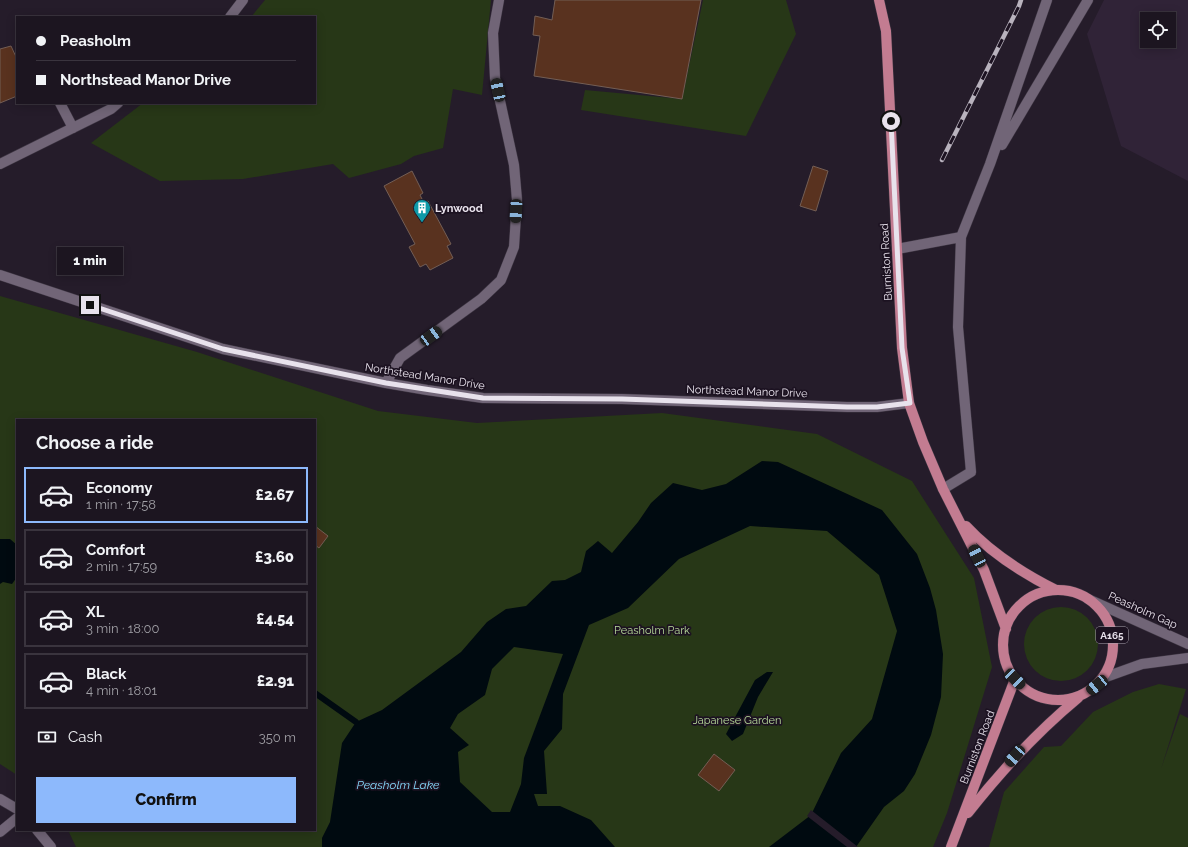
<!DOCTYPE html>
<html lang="en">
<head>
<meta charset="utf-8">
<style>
	body { margin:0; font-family:Raleway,sans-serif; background:#251e29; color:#f1f3f6; height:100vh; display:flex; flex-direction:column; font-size:15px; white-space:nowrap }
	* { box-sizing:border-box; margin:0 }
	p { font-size:13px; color:#a09fa5 }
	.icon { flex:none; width:22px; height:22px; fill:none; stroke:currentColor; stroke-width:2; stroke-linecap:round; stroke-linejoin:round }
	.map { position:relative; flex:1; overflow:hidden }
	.panel { position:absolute; left:16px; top:419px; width:300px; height:412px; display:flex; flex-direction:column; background:#1c1520; border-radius:0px; box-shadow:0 2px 10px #0003,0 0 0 1px #3a343e }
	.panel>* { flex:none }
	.banner { position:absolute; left:16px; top:16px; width:300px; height:88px; border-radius:0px; box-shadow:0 2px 10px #0003,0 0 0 1px #3a343e; display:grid; align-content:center; height:88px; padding:0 20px; background:#1c1520 }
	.buttons { position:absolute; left:1140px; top:12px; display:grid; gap:8px }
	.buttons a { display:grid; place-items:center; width:36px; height:36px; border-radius:0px; background:#1c1520; box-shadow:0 2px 10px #0003,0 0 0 1px #3a343e; font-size:20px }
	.end { position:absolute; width:18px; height:18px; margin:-9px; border:5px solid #e8e2ec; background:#111; box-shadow:0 0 0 2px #111 }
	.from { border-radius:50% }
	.bubble { position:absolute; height:28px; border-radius:0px; background:#1c1520; box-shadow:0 2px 10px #0003,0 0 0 1px #3a343e; font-size:13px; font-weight:800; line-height:28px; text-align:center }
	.car { position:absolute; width:12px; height:24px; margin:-12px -6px; border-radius:5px; box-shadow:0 0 3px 1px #0007; background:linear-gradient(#222 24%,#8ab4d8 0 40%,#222 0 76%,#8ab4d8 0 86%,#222 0) }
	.banner b { display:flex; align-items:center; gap:14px; height:38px; font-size:15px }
	.banner b+b { border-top:1px solid #3a343e }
	.banner i { width:10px; height:10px; background:#f1f3f6 }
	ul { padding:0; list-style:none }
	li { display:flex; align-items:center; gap:12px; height:56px; margin:0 8px 6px; padding:0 12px; border:2px solid #3a343e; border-radius:0px }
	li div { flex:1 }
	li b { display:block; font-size:15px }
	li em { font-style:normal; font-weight:800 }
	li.selected { border-color:#8db9fc }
	li>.icon { width:36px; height:36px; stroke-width:1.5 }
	h2 { padding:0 20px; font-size:18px; line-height:48px }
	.pay { display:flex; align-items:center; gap:10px; height:44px; padding:0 20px; font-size:15px }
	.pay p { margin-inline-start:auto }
	.button { display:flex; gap:8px; margin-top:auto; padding:8px 20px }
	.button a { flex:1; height:46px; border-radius:0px; background:#8db9fc; color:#111; font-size:16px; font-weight:800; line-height:46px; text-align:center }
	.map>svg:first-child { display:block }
	.built { fill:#302337; fill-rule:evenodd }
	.green { fill:#273717 }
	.water { fill:#000a10; fill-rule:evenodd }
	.pier { fill:#251c2a }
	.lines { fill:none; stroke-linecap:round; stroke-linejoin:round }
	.stream { stroke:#000a10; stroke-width:6 }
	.building { fill:#59321f; stroke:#735e55 }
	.minor-casing { stroke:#3e3643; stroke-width:11 }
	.major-casing { stroke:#3e3643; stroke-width:11 }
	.minor { stroke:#716577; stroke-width:10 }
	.major { stroke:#c37c91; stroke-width:10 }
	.rail-casing { stroke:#b9b3be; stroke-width:4.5 }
	.rail { stroke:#1c1221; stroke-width:3; stroke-dasharray:9; stroke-linecap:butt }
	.route { stroke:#e8e2ec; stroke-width:5 }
	.labels { text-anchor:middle; stroke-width:3.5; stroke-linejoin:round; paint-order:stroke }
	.shield { fill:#1c1221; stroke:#aba4af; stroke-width:1 }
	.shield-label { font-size:10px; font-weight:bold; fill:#e8e2ec }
	.poi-label { font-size:11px; font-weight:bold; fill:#e8e2ec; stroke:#1c1221; text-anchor:start }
	.street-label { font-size:11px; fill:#e8e2ec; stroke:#1c1221 }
	.park-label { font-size:11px; fill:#b9dc9b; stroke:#1c1221 }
	.water-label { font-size:12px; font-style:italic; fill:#84d8fa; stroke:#1c1221 }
</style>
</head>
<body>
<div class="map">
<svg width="1188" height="847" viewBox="0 0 1188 847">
	<rect width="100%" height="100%" fill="#251c2a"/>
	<path class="built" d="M 1104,0 L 1188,0 L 1188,181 L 1121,146 L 1087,34 ZM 1147,19 L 1169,19 L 1169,41 L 1147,41 Z"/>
	<path class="green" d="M 265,0 L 491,0 L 482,95 L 453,89 L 443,148 L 414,156 L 401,164 L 349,178 L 333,164 L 243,179 L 160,181 L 91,143 L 143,103 L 315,103 L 315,17 L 251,17 Z
		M 703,0 L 786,0 L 796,34 L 746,136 L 581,110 L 585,90 L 682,99 Z
		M 0,296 L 197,352 L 378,411 L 477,423 L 662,413 L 817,434 L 912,481 L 974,578 L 992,667 L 947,813 L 933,847 L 76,847 L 68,830 L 315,830 L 315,420 L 17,420 L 17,775 L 0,764 Z
		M1024 644a37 37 0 1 1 74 0a37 37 0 1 1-74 0Z
		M 1159,684 L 1186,689 L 1161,769 L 1180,714 L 1188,718 L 1188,847 L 989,847 L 1004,792 L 1044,747 L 1061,746 L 1093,712 L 1133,692 Z"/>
	<path class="water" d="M 762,461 L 778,462 L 882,510 L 917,554 L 930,588 L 936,610 L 943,654 L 941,697 L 931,735 L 915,774 L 904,791 L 884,807 L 856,847 L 769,847 L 811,815 L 841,753 L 872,719 L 897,631 L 879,575 L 827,531 L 750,526 L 679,559 L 628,608 L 589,625 L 563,694 L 562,729 L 544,751 L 547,794 L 534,794 L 538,806 L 560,806 L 591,820 L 615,847 L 322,847 L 322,838 L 330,822 L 342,743 L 356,722 L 382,710 L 461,652 L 487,622 L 506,609 L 526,606 L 552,581 L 565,580 L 581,572 L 586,551 L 598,541 L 612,553 L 638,522 L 651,503 L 673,483 L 702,490 L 726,484 ZM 514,647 L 563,654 L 524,758 L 521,784 L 510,812 L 492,812 L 460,782 L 458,752 L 469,745 L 450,728 L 458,714 L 485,695 L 492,669 Z
		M 0,539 L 10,539 L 17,545 L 17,577 L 12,584 L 3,582 L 0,584 Z
		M 767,672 L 773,672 L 758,697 L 743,734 L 732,741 L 726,734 L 755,680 Z"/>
	<path class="pier" d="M 811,810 L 858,847 L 847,847 L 807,816 Z"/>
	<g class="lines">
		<path class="stream" d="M 315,693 L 356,722"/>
	</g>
	<path class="building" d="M 555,0 L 701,0 L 682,99 L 534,76 L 540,36 L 533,35 L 535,16 L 552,20 Z
		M 11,46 L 17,59 L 17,96 L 0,103 L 0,49 Z
		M 813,166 L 828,171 L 816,211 L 800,206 Z
		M 412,171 L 423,193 L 420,195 L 424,203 L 428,201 L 451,244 L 447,246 L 453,258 L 430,270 L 426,264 L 420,267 L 409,247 L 415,244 L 384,186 Z
		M 315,526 L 328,536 L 319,548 L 315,545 Z
		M 714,754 L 735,770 L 719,791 L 698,775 Z"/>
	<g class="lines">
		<defs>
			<path id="minor" d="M 230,17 L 243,0
				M 60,103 L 73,128
				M 1002,145 L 1088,0
				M 0,164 L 111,109 L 118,103
				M 897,249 L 961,237
				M 0,275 L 223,349 L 386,383 L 427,390 L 483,398 L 622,399 L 847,407 L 877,407 L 909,403
				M 386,383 L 400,358 L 481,299 L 501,280 L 514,247 L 517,200 L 514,165 L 495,78 L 493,33 L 499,0
				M 943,489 L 971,472 L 958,327 L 961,237 L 990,164 L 1047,0
				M 1088,599 L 1188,644
				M 1103,678 L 1142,664 L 1188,658
				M 0,799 L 17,809
				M 37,830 L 51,847
				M 0,832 L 17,818"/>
			<path id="major" d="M 879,0 L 886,31 L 902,348 L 909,403 L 923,442 L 943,489 L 984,570 L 1006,629
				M 966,526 C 991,553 1022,573 1056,590
				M1003 645a55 55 0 1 1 110 0a55 55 0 1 1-110 0Z
				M 968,813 C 1001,771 1037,732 1078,698
				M 951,847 L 1015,679"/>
		</defs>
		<use href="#minor" class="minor-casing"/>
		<use href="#major" class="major-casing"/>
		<use href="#minor" class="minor"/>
		<use href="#major" class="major"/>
		<defs>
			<path id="rail" d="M 942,160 L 1019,6 L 1021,0"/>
		</defs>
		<use href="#rail" class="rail-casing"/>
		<use href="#rail" class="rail"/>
	</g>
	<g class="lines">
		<path class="route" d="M 90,305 L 223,349 L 386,383 L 483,398 L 622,399 L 847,407 L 877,407 L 910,403 L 902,348 L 891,121"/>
	</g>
	<defs>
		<symbol id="building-pin" viewBox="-11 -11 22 30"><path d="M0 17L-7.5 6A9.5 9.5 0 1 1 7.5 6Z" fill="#0f9aa8" stroke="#1c1221"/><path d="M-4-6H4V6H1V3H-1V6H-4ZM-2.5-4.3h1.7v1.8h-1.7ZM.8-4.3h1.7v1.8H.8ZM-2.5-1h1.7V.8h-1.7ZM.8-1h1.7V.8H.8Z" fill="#fff"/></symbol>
	</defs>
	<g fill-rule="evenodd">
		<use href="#building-pin" x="412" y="198" width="20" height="27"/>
	</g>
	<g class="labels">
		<rect class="shield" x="1096" y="627" width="32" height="16" rx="3"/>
		<g class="shield-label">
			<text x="1112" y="639">A165</text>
		</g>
		<g class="poi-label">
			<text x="435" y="212">Lynwood</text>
		</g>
		<g class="street-label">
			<text transform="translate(886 262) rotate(-93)" y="4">Burniston Road</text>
			<text transform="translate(425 376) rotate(9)" y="4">Northstead Manor Drive</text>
			<text transform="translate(747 391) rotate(2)" y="4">Northstead Manor Drive</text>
			<text transform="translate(1143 610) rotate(24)" y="4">Peasholm Gap</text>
			<text transform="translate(977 747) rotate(-69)" y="4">Burniston Road</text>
		</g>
		<g class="park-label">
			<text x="652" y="634">Peasholm Park</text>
			<text x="737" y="724">Japanese Garden</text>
		</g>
		<g class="water-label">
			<text x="398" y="789">Peasholm Lake</text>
		</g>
	</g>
</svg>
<div class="buttons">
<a><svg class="icon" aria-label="locate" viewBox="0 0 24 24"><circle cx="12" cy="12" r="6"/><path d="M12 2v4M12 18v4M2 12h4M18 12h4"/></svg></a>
</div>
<i class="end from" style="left:891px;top:121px"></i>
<i class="end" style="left:90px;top:305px"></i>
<div class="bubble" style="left:57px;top:247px;width:66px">1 min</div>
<i class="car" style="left:498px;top:90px;rotate:348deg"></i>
<i class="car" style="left:516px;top:211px;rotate:183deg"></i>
<i class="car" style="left:431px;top:336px;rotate:54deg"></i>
<i class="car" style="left:977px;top:556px;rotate:334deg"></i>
<i class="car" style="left:1015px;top:679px;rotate:135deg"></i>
<i class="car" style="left:1097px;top:685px;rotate:231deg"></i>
<i class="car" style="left:1015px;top:756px;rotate:221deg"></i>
<div class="banner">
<b><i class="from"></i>Peasholm</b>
<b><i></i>Northstead Manor Drive</b>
</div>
<section class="panel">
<h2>Choose a ride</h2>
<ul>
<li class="selected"><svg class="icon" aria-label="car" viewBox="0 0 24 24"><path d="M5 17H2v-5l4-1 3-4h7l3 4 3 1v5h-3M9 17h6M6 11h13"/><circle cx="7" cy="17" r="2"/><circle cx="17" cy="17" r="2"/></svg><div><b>Economy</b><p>1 min · 17:58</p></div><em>£2.67</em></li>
<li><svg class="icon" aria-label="car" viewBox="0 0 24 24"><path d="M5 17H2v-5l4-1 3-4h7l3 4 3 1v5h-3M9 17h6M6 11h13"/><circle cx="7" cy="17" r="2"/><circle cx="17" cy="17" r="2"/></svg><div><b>Comfort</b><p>2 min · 17:59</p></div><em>£3.60</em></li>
<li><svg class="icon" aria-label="car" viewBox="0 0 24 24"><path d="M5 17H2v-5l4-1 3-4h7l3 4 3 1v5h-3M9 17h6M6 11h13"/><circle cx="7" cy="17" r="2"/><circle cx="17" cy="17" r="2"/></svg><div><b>XL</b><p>3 min · 18:00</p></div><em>£4.54</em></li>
<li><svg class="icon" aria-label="car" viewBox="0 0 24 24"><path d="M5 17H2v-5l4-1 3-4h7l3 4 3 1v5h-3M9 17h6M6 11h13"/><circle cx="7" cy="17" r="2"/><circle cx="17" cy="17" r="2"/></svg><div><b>Black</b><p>4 min · 18:01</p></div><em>£2.91</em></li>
</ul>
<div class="pay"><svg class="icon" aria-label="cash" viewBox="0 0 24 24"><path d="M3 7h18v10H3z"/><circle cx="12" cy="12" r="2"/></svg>Cash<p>350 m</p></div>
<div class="button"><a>Confirm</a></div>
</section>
</div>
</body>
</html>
